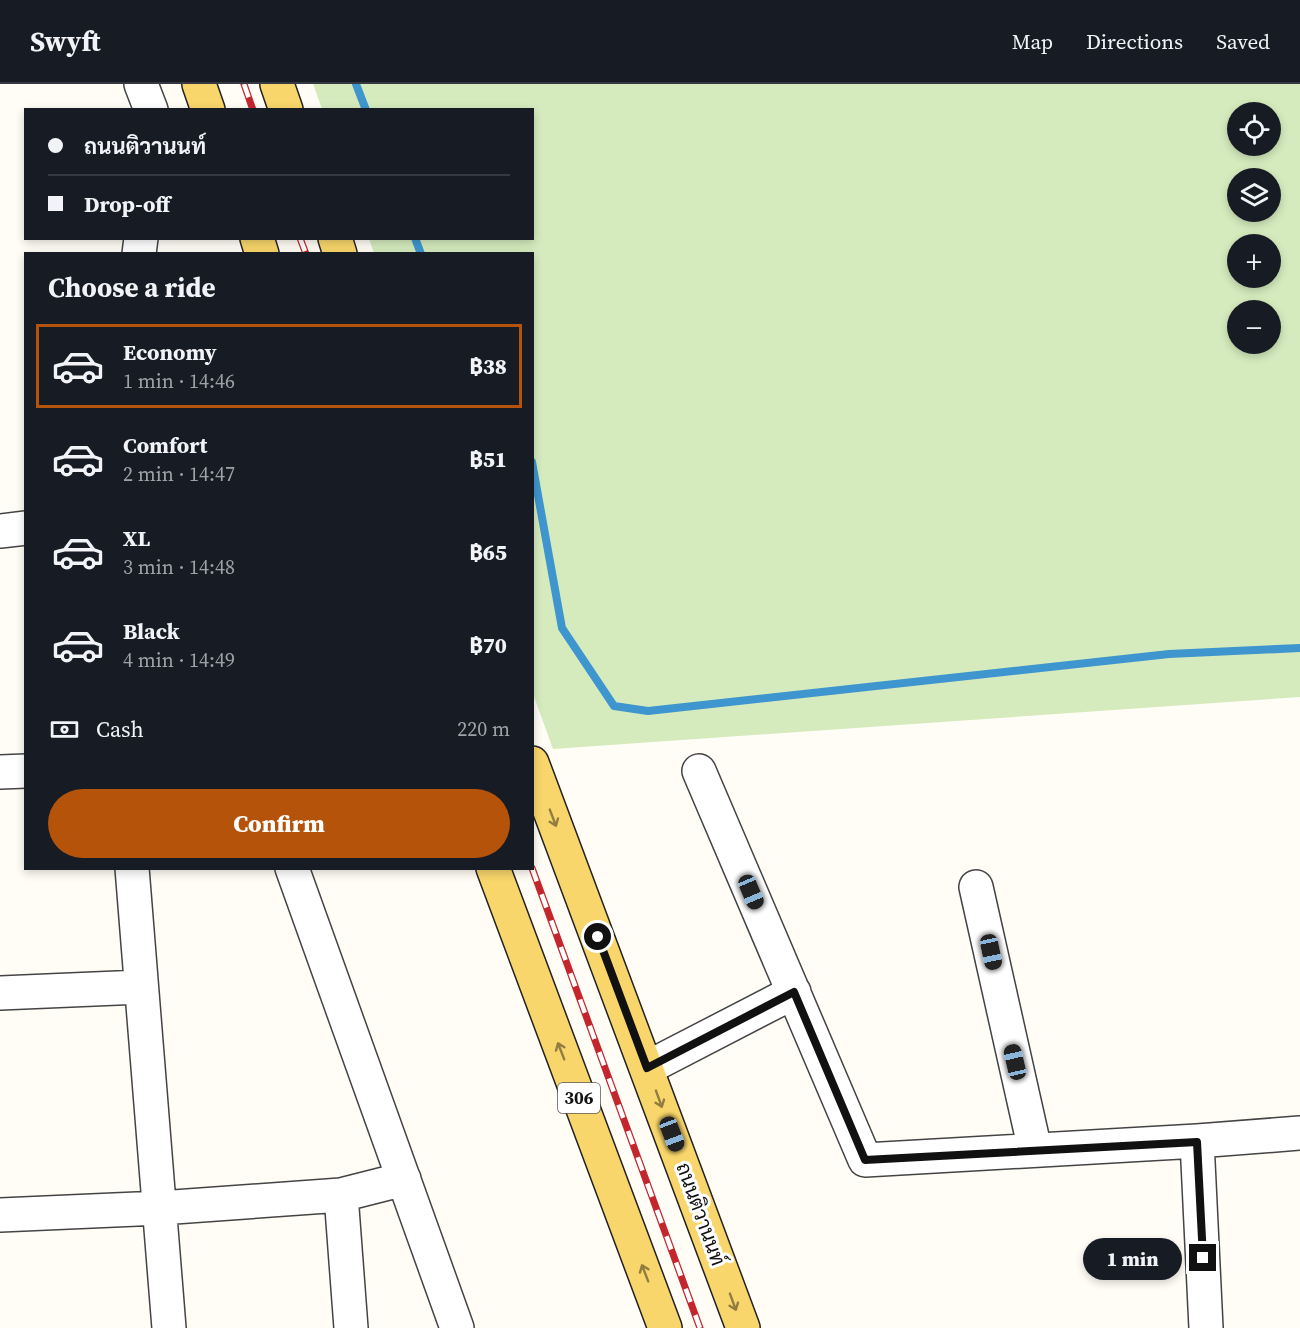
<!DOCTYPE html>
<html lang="en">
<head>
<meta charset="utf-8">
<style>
	body { margin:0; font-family:"Source Serif 4",Sarabun,serif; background:#242831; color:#f1f3f6; height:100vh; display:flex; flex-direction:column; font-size:22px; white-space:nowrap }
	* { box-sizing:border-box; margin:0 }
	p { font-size:20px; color:#9ea1a6 }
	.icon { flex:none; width:33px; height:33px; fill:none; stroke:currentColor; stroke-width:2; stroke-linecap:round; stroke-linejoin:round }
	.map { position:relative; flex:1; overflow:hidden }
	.side { position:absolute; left:24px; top:168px; width:510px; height:618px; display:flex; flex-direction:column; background:#171b24; border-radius:0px; box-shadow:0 3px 9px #0003 }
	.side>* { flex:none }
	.banner { position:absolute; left:24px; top:24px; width:510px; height:132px; border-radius:0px; box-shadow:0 3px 9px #0003; display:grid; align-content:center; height:132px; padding:0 24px; background:#171b24 }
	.tools { position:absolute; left:1227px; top:18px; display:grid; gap:12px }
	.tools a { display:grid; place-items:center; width:54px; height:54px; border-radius:50%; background:#171b24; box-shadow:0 3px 9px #0003; font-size:30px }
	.end { position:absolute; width:27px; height:27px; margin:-14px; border:8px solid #111; background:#fff; box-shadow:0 0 0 3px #fff }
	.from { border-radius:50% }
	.bubble { position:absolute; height:42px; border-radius:21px; background:#171b24; box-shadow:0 3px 9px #0003; font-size:20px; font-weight:800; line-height:42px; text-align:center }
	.car { position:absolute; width:18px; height:36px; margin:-18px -9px; border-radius:8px; box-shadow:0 0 4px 2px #0007; background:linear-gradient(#222 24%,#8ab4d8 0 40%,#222 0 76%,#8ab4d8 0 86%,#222 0) }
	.banner b { display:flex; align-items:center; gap:21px; height:57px; font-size:22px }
	.banner b+b { border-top:2px solid #363941 }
	.banner i { width:15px; height:15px; background:#f1f3f6 }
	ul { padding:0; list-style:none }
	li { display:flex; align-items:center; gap:18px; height:84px; margin:0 12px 9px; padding:0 12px; border:3px solid transparent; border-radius:0px }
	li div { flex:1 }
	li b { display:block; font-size:22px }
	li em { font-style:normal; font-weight:800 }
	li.current { border-color:#b45309 }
	li>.icon { width:54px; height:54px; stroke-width:1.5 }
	h2 { padding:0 24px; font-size:27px; line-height:72px }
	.pay { display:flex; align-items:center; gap:15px; height:66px; padding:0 24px; font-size:22px }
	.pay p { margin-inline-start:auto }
	.primary-button { display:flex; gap:12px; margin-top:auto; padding:12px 24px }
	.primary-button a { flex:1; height:69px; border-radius:36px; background:#b45309; color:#fff; font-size:24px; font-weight:800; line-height:69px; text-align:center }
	header { display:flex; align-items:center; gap:36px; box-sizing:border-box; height:84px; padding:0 30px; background:#171b24; border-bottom:2px solid #363941 }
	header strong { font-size:28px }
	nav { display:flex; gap:33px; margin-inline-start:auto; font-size:21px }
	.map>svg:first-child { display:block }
	.green { fill:#d5ebbd; fill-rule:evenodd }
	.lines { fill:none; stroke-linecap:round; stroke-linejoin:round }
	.stream { stroke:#3f96cf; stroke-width:8 }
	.minor-casing { stroke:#444; stroke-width:36 }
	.major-casing { stroke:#222; stroke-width:36 }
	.minor { stroke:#fff; stroke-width:33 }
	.major { stroke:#f9d66b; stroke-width:33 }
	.rail-casing { stroke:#c4262e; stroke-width:7 }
	.rail { stroke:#fff; stroke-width:4.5; stroke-dasharray:14; stroke-linecap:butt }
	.oneway { stroke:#917d42 }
	.route { stroke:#111; stroke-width:8 }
	.labels { text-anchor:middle; stroke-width:6; stroke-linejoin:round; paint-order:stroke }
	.shield { fill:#fff; stroke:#585858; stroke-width:1.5 }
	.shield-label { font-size:18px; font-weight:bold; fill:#111 }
	.street-label { font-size:20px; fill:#111; stroke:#fff }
</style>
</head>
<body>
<header>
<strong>Swyft</strong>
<nav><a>Map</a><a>Directions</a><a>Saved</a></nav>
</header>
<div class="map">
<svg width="1300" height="1244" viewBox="0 0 1300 1244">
	<rect width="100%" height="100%" fill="#fffdf5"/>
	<path class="green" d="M 313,0 L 1300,0 L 1300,613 L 553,665 L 532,607 L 532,170 L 374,169 L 369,155 L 532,154 L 532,26 L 322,25 ZM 1238,28 L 1270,28 L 1270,62 L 1238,62 ZM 1238,94 L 1270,94 L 1270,128 L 1238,128 ZM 1238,160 L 1270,160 L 1270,194 L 1238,194 ZM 1238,226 L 1270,226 L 1270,260 L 1238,260 Z"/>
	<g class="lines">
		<path class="stream" d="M 356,0 L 366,26
			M 415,154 L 421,170
			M 532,378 L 562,544 L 614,622 L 648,627 L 1169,570 L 1300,564"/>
		<defs>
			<path id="minor" d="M 141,0 L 151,26
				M 139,170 L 141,154
				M 0,447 L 26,444
				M 699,687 L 865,1076 L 1197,1057 L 1300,1049
				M 0,688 L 26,687
				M 132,784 L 169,1244
				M 292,784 L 457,1244
				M 976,803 L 1035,1066
				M 0,909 L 141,903
				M 647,984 L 794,908
				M 1197,1057 L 1206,1244
				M 341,1111 L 351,1244
				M 0,1131 L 160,1124 L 341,1111 L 404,1095"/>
			<path id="major" d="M 199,0 L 208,26
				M 277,0 L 286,26
				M 257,154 L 262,170
				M 335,154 L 340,170
				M 532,679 L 743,1244
				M 493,784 L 665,1244"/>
		</defs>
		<use href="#minor" class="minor-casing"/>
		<use href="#major" class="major-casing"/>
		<use href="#minor" class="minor"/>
		<use href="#major" class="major"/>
		<defs>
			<path id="rail" d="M 244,0 L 253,26
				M 300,154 L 306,170
				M 532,784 L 700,1244"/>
		</defs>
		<use href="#rail" class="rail-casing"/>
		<use href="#rail" class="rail"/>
	</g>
	<defs><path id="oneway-shaft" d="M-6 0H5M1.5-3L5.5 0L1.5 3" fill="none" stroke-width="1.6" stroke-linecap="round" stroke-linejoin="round" transform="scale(1.5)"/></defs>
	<g class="oneway">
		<use href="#oneway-shaft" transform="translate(553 734) rotate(69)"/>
		<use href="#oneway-shaft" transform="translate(561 967) rotate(-111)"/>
		<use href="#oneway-shaft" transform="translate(659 1015) rotate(70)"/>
		<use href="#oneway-shaft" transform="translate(645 1189) rotate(-111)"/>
		<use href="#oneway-shaft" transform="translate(733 1218) rotate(70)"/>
	</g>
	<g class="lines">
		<path class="route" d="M 598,853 L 647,984 L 794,908 L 865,1076 L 1197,1058 L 1203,1174"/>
	</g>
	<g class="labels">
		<rect class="shield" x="558" y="999" width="42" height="30" rx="4.5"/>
		<g class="shield-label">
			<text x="579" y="1020">306</text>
		</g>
		<g class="street-label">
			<text transform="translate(701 1130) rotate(70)" y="7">ถนนติวานนท์</text>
		</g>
	</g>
</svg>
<div class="tools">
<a><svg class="icon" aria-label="locate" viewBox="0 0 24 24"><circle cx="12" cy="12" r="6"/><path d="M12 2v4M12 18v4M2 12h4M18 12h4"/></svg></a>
<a><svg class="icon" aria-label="layers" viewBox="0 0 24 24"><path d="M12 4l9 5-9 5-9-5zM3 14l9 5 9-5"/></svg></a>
<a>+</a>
<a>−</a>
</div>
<i class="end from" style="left:598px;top:853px"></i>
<i class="end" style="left:1203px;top:1174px"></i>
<div class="bubble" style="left:1083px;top:1154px;width:99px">1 min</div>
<i class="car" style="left:751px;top:808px;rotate:157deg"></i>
<i class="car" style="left:991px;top:868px;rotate:168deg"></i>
<i class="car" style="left:1015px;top:978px;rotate:347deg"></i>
<i class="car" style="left:672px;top:1050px;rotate:159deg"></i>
<div class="banner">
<b><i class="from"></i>ถนนติวานนท์</b>
<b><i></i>Drop-off</b>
</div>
<section class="side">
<h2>Choose a ride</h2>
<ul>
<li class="current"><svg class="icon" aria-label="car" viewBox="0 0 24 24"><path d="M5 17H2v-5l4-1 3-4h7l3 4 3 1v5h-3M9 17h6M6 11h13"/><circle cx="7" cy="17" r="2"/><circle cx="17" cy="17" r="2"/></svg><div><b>Economy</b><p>1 min · 14:46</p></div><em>฿38</em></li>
<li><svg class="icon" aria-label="car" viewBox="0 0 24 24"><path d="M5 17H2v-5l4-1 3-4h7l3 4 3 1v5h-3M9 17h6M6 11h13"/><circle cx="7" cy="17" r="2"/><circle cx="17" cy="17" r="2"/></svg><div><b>Comfort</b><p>2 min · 14:47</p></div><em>฿51</em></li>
<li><svg class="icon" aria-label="car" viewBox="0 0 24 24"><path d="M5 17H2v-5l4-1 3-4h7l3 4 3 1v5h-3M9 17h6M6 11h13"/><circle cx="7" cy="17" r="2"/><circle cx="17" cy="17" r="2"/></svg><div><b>XL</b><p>3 min · 14:48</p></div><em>฿65</em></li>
<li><svg class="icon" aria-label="car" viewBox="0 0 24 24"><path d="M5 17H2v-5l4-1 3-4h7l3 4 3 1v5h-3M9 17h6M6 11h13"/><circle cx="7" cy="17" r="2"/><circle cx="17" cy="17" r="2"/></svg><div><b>Black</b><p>4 min · 14:49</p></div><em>฿70</em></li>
</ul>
<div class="pay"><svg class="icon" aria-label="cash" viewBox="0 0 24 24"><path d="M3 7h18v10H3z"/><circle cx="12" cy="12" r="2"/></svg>Cash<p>220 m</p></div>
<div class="primary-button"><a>Confirm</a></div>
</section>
</div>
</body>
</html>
